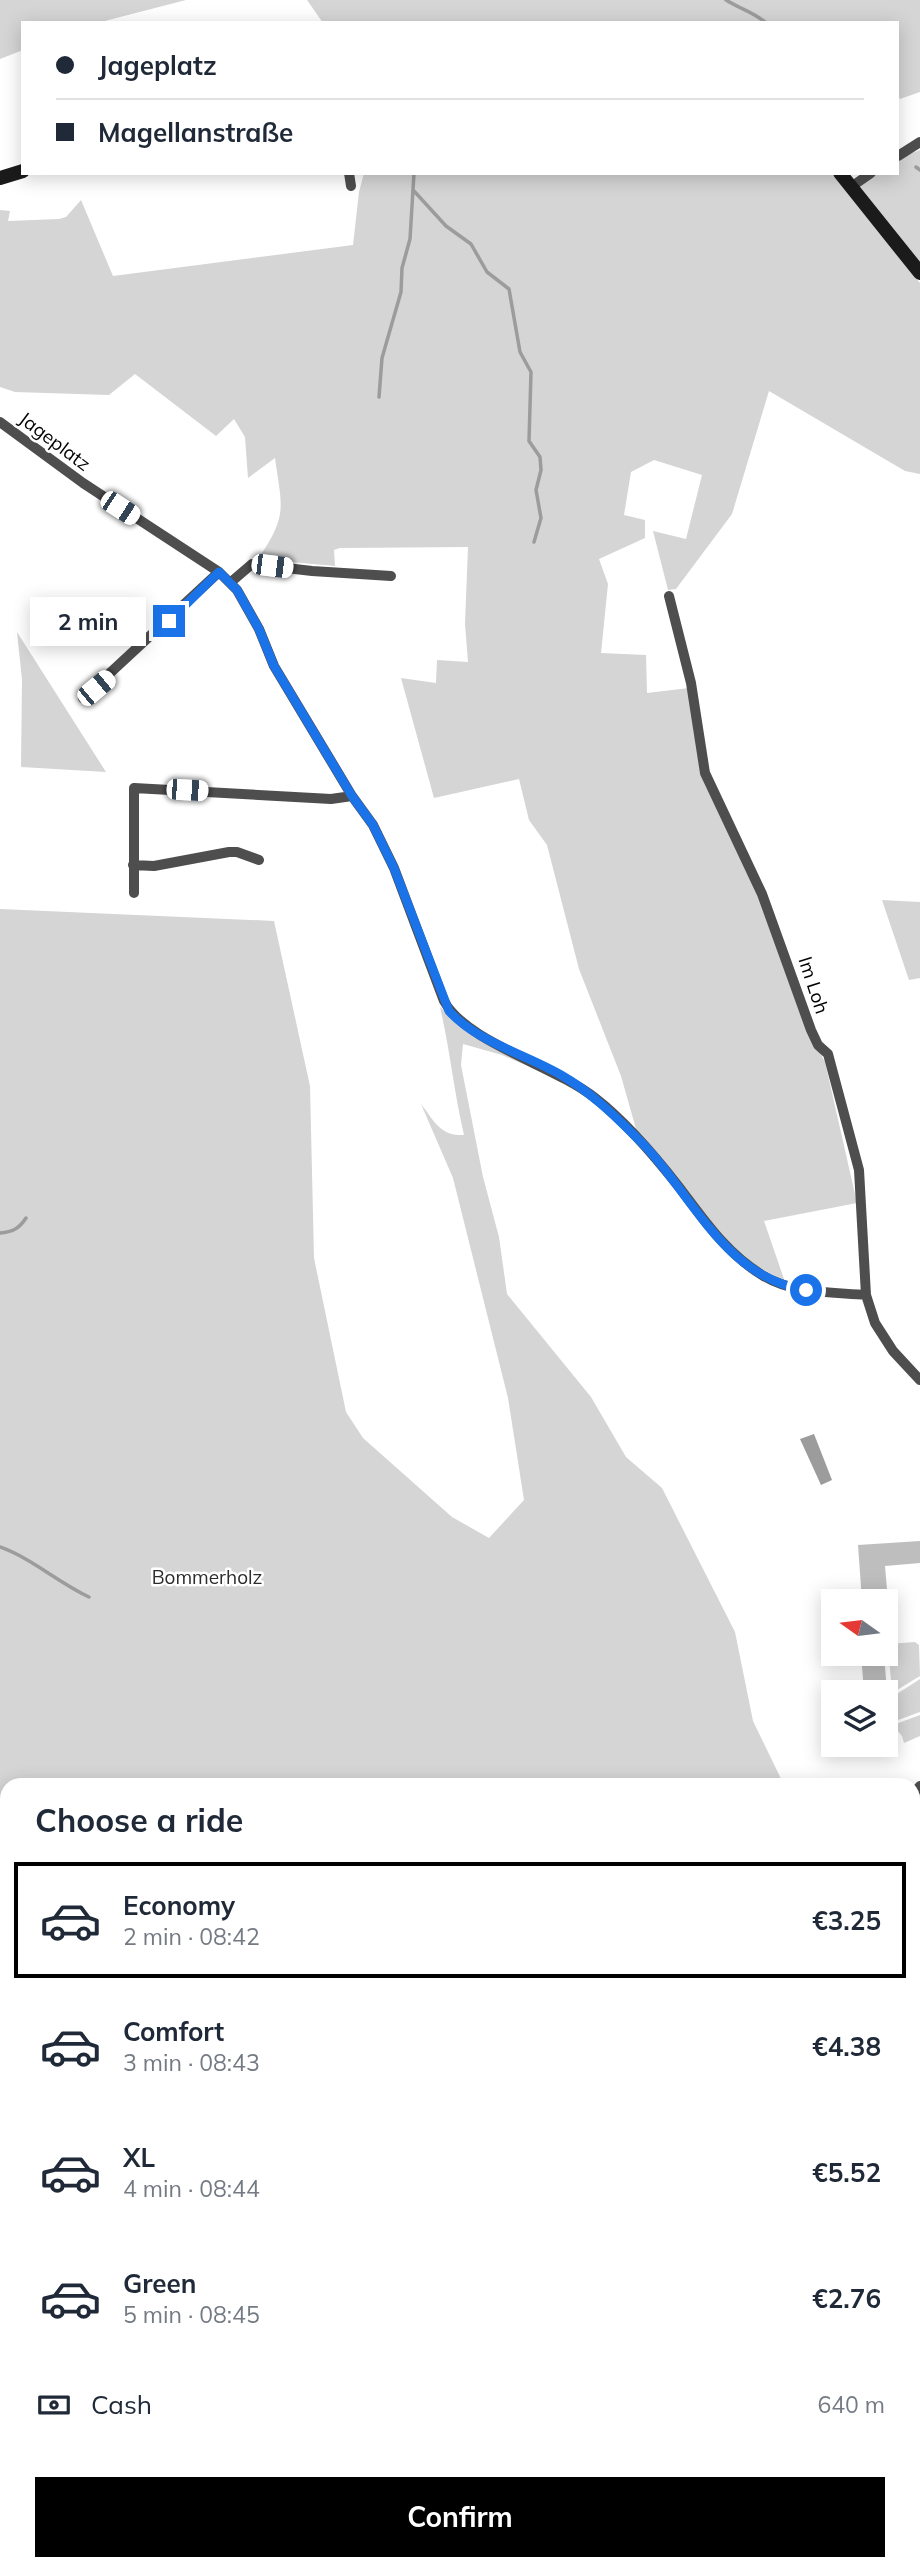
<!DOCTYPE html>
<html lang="en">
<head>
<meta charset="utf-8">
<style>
	body { margin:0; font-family:Mulish,sans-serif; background:#f6f6f7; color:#1f2937; height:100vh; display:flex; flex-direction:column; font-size:26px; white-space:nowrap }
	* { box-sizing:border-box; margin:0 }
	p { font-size:23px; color:#747a83 }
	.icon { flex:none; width:38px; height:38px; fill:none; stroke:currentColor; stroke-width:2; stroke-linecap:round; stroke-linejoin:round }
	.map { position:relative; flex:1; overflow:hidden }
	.panel { position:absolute; left:0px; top:1778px; width:920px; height:793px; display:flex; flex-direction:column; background:#fff; border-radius:21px 21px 0 0; box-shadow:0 4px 18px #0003 }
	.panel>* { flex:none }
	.banner { position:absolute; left:21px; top:21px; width:878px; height:154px; border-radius:0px; box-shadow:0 4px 18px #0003; display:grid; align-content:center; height:154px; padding:0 35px; background:#fff }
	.needle { width:46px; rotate:284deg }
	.tools { position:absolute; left:821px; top:1589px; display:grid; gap:14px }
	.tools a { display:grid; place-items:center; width:77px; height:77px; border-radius:0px; background:#fff; box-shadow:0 4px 18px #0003; font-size:35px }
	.end { position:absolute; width:32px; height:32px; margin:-16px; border:9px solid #1a73e8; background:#fff; box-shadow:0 0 0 4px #fff }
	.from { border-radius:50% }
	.bubble { position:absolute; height:49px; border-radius:0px; background:#fff; box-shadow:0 4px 18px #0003; font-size:23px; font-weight:700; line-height:49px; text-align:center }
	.car { position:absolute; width:21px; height:42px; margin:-21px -10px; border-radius:9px; box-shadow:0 0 5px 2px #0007; background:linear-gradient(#fff 24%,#345 0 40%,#fff 0 76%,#345 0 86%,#fff 0) }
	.banner b { display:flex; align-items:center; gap:24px; height:66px; font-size:26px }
	.banner b+b { border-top:2px solid #e0e1e3 }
	.banner i { width:18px; height:18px; background:#1f2937 }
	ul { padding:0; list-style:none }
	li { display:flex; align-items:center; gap:21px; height:116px; margin:0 14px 10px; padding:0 21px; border:4px solid transparent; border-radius:0px }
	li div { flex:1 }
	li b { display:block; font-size:26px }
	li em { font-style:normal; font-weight:700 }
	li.on { border-color:#000 }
	li>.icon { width:63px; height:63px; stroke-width:1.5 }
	h2 { padding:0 35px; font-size:32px; line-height:84px }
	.pay { display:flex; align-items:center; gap:18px; height:77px; padding:0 35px; font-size:26px }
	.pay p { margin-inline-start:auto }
	.cta { display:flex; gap:14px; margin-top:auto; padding:14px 35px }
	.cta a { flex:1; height:80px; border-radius:0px; background:#000; color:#fff; font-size:28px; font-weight:700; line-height:80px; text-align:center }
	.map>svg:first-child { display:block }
	.green { fill:#d5d5d5 }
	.water { fill:#9c9c9c }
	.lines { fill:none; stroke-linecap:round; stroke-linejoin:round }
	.stream { stroke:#9c9c9c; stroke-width:3.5 }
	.building { fill:#bebebe }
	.minor { stroke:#4e4e4e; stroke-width:10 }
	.secondary { stroke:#1b1b1b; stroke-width:14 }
	.route { stroke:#1a73e8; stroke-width:9 }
	.labels { text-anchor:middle; stroke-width:5; stroke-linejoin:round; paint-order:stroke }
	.street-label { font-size:19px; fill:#000; stroke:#fff }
	.park-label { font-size:19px; fill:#2c2c2c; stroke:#fff }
</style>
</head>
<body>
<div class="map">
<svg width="920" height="2570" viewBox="0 0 920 2570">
	<rect width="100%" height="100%" fill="#fff"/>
	<path class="green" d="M 0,0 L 186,0 L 97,23 L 23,23 L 23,50 L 0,59 Z
		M 307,0 L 920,0 L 920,92 L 900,99 L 898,96 L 898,23 L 323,23 Z
		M 920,150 L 920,267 L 856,187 L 875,173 L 898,173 L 898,158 Z
		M 364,173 L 831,173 L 920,283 L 920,474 L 905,471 L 769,391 L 732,514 L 676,589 L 668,590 L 653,531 L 686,539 L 702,475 L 654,460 L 631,472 L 624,515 L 645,520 L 645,538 L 599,559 L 608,584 L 601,653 L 646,655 L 647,693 L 689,688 L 694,734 L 761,897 L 805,1025 L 825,1062 L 857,1203 L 764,1221 L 785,1282 L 742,1257 L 704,1216 L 636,1129 L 621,1076 L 579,969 L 547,845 L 529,820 L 519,779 L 434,798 L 401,678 L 436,683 L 437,660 L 468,662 L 465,624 L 468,547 L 340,548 L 334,550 L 335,566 L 258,559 C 288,515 282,508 275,458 L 248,478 L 245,437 L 234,419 L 216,436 L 135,374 L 109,395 L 15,392 L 0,387 L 0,210 L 10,211 L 8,221 L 59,219 L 66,217 L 81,200 L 113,276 L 353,245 L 359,192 Z
		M 17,632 L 106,772 L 21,767 L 22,680 Z
		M 882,900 L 920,902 L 920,978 L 909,980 Z
		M 0,909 L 274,921 L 310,1086 L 314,1258 L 346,1412 L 363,1438 L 452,1517 L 489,1538 L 524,1500 L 508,1398 L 453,1178 L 421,1104 C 435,1122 440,1136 464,1135 C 454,1092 450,1050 440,1007 L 462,1026 L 549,1075 L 502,1055 L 463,1044 L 461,1065 L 483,1177 L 499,1237 L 507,1294 L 591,1397 L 626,1457 L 662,1488 L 735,1632 L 753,1721 L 784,1785 L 7,1785 L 7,2564 L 688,2564 L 687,2570 L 0,2570 Z
		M 915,1642 L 919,1645 L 920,1676 L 892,1693 L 888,1644 Z
		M 920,1679 L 920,1712 L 890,1723 L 886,1719 L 886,1701 Z
		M 920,1715 L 920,1736 L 904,1743 L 902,1736 L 893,1725 Z
		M 920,1790 L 920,2570 L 854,2570 L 855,2564 L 914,2564 L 914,1797 Z"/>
	<path class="water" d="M 814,1434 L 832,1480 L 821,1485 L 800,1439 Z"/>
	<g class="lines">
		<path class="stream" d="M 726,0 C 740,9 754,12 766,23
			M 916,167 L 920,170
			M 414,191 L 446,226 L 471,244 L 487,272 L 509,289 L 520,352 L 531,372 L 529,441 L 540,457 L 541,470 L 536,490 L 541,518 L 534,542
			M 379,397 L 382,358 L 401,292 L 402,268 L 410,239 L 414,173
			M 0,1233 C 12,1232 19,1229 26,1218
			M 0,1547 C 33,1559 57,1582 89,1597
			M 0,2402 L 7,2404
			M 0,2466 L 7,2477
			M 0,2531 L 7,2535
			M 19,2564 L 20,2570
			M 56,2564 L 58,2570
			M 65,2564 L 77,2570"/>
	</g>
	<path class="building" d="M 920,1541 L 920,1563 L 885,1566 L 888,1601 L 862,1601 L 858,1545 Z
		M 861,1654 L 884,1654 L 887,1692 L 864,1692 Z"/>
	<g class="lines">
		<path class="minor" d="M 898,156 L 920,142
			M 349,173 L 351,186
			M 851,187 L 871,173
			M 0,422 L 83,483 L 219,572 L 237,590 L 259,629 L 274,666 L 352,796 L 373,825 L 394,868 L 444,1001 C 466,1042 555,1066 595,1098 C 626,1122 654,1155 679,1187 C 704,1220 726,1253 762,1275 C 792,1294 831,1292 866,1295
			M 231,582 L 252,564 L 312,571 L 391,576
			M 669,596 L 691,683 L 705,773 L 762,894 L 811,1030 L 818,1045 L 828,1054 L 859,1170 L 866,1295 L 875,1323 L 893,1351 L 920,1380
			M 83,698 L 219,572
			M 133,865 L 154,866 L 229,852 L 237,852 L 259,860
			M 134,893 L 134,788 L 331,799 L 352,796
			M 914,1793 L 920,1786"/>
		<path class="secondary" d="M 840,173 L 920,273
			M 0,178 L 23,171"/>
	</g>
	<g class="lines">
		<path class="route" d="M 169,621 L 219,572 L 237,590 L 259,629 L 274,666 L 352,796 L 373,825 L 394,868 L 449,1011 C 477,1042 525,1054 561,1075 C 589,1091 612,1113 635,1136 C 690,1188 722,1278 806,1290"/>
	</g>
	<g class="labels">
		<g class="street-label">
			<text transform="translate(55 441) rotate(37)" y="7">Jageplatz</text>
			<text transform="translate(814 985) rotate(72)" y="7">Im Loh</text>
		</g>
		<g class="park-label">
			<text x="207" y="1584">Bommerholz</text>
		</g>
	</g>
</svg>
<div class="tools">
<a><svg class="needle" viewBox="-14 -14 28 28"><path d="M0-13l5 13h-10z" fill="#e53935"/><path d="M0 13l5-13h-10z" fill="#747a83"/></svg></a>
<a><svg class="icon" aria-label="layers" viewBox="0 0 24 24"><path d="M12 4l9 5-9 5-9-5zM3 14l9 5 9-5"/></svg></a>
</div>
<i class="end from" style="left:806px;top:1290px"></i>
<i class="end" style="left:169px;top:621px"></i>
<div class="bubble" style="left:30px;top:597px;width:116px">2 min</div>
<i class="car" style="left:120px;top:508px;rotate:123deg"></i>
<i class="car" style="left:272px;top:566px;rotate:97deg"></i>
<i class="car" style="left:96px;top:688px;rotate:50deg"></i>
<i class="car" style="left:187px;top:790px;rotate:93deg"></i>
<div class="banner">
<b><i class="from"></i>Jageplatz</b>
<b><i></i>Magellanstraße</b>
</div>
<section class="panel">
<h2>Choose a ride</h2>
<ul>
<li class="on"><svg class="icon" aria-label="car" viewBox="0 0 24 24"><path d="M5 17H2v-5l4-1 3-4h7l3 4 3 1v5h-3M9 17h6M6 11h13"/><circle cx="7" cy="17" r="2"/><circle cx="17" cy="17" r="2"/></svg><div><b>Economy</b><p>2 min · 08:42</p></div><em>€3.25</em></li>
<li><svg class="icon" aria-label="car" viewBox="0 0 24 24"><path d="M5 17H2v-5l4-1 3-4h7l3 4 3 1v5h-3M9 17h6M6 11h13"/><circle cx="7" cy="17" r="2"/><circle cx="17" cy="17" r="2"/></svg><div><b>Comfort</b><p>3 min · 08:43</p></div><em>€4.38</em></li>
<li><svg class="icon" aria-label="car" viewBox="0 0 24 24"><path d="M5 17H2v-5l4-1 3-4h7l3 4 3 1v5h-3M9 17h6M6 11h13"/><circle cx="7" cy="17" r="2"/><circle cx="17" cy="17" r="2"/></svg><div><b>XL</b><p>4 min · 08:44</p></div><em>€5.52</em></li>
<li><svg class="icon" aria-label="car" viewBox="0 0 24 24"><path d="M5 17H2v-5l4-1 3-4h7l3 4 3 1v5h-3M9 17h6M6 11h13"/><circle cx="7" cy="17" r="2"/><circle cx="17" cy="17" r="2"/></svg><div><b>Green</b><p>5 min · 08:45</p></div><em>€2.76</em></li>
</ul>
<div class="pay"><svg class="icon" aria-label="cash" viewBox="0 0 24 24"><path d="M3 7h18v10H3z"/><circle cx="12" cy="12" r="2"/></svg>Cash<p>640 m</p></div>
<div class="cta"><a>Confirm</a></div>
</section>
</div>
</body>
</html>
